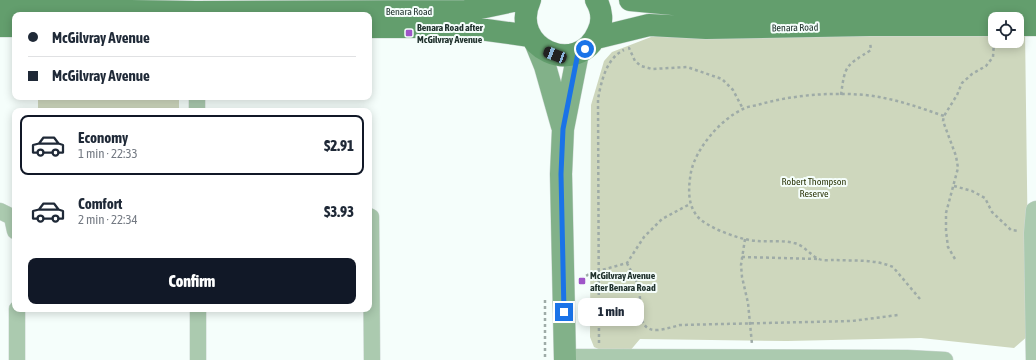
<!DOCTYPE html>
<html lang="en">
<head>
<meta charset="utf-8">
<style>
	body { margin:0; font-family:"Asap Condensed",sans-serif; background:#f2f2f3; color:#1f2937; height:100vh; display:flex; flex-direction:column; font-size:15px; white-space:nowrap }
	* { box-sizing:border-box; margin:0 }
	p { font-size:13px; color:#747a83 }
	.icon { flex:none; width:22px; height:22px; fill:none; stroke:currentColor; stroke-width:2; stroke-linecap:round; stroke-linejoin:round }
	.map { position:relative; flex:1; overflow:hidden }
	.sheet { position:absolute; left:12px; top:108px; width:360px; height:204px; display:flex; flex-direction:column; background:#fff; border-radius:8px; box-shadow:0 2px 10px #0003 }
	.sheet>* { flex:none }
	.banner { position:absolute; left:12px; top:12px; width:360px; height:88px; border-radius:8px; box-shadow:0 2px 10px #0003; display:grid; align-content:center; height:88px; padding:0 16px; background:#fff }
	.tools { position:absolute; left:988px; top:12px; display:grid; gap:8px }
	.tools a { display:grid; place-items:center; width:36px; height:36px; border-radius:8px; background:#fff; box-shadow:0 2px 10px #0003; font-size:20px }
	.end { position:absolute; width:18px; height:18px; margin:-9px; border:5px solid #1a73e8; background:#fff; box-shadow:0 0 0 2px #fff }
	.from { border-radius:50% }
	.bubble { position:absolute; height:28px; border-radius:8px; background:#fff; box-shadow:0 2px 10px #0003; font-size:13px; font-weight:800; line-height:28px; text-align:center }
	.car { position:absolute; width:12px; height:24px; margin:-12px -6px; border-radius:5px; box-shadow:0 0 3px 1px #0007; background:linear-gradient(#222 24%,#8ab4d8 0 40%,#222 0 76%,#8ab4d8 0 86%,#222 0) }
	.banner b { display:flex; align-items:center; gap:14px; height:38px; font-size:15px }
	.banner b+b { border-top:1px solid #e0e1e3 }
	.banner i { width:10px; height:10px; background:#1f2937 }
	ul { padding:7px 0 0; list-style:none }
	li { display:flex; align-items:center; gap:12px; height:60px; margin:0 8px 6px; padding:0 8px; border:2px solid transparent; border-radius:8px }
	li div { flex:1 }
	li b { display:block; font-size:15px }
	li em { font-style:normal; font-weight:800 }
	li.selected { border-color:#111827 }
	li>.icon { width:36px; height:36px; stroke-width:1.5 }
	.primary-button { display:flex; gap:8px; margin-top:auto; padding:8px 16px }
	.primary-button a { flex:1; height:46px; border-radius:8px; background:#111827; color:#fff; font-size:16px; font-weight:800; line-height:46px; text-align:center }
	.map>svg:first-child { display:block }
	.green { fill:#ced7bd }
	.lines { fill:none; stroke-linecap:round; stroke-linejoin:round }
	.street-casing { stroke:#cfd9d6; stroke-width:17 }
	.secondary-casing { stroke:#cfd9d6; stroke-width:23 }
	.primary-casing { stroke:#cfd9d6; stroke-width:23 }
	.path { stroke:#9eaba7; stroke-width:2.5; stroke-dasharray:3 3; stroke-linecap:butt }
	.street { stroke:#abcaaf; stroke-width:16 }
	.secondary { stroke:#82b189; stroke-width:22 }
	.primary { stroke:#639e6d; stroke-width:22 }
	.route { stroke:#1a73e8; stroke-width:5 }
	.poi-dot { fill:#9f55c8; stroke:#f5fefb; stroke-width:1.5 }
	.labels { text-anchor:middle; stroke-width:4; stroke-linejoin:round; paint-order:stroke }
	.street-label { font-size:10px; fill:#21332e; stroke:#f5fefb }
	.poi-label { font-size:10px; font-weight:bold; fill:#21332e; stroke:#f5fefb; text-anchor:start }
	.park-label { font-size:10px; fill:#2e380c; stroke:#f5fefb }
</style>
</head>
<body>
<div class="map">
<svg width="1036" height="360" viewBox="0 0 1036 360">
	<rect width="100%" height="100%" fill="#f5fefb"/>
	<path class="green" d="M 995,30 L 995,41 L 1017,41 L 1017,30 L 1025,30 L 1029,335 L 1014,348 L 921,338 L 787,341 L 640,339 L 629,352 L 605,352 L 594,347 L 590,337 L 591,105 L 604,61 L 612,52 L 651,37 L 682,34 Z
		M 38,97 L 179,97 L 179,111 L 38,111 Z"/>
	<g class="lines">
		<defs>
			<path id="street" d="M 197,97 L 197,111
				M 0,211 L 12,217 L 15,231
				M 369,216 L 371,217 L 372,360
				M 17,309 L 17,360
				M 198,309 L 198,360
				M 565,357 L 907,358 L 945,360
				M 1034,360 L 1032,233 L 1034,210 L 1036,209"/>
			<path id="secondary" d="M 536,44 L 545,66 L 562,126
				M 565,360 L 561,174 L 563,129 L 578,53"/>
			<path id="primary" d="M 530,0 C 508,48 578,79 598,32 C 603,22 602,10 596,0
				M 630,0 L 704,7 L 924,5 L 990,5 L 1036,7
				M 0,9 L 196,12 L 466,11 L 513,1 L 529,1
				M 1017,25 L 1036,25
				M 0,26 L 15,26
				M 369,27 L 465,27 L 530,36
				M 596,38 L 649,25 L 706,28 L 869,25 L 995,25"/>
		</defs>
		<use href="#street" class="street-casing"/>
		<use href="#secondary" class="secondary-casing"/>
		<use href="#primary" class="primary-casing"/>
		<path class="path" d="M 628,48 L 629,48 L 635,61 L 641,66 L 652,69 L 687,67 L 722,79 L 733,90 L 743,109
			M 841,95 C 845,64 846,66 871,50 L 870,42
			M 954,186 L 972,191 L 985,198 L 992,212 L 1011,230 L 1019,231
			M 745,239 L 741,265 L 742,277 L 748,303 L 752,344
			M 742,257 L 819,259
			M 955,259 L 948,247 L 946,231 L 946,213 L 958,168 L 956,156 L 943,121 L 944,116 L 957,95 L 962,83 L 972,74 L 986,66 L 993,57 L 994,42
			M 627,263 C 630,270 637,280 639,288 C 642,303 635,332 658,330 C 666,329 673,327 680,325 L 852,321 L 898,315
			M 581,279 L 591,273 L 627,263 L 644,237 L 662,219 L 690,204
			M 920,299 L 893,267 C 875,259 854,261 834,260 C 830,260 823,261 819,259 C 811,256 804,245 794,243 C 782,240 769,242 757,241 C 741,240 714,230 701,220 C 687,208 688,189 691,172 C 696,148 721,119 743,109 C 748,106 755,106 761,104 C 794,95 830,92 865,95 C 893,98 918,107 944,116
			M 545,300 L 545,360
			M 599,343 L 598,99 C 601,83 606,58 624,50"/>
		<use href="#street" class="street"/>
		<use href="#secondary" class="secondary"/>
		<use href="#primary" class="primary"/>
	</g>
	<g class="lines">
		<path class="route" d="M 564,312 L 561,174 L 563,129 L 578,53 L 585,49"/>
	</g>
	<g class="poi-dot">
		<rect x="405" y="29" width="8" height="8" rx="2"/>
		<rect x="578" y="277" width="8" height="8" rx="2"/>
	</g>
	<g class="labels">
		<g class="street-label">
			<text x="409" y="15">Benara Road</text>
			<text transform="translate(795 27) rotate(-1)" y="4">Benara Road</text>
		</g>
		<g class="poi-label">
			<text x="417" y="31">Benara Road after<tspan x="417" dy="12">McGilvray Avenue</tspan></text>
			<text x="590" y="279">McGilvray Avenue<tspan x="590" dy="12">after Benara Road</tspan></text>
		</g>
		<g class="park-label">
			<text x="814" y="185">Robert Thompson<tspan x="814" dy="12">Reserve</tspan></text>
		</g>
	</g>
</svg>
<div class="tools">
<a><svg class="icon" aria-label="locate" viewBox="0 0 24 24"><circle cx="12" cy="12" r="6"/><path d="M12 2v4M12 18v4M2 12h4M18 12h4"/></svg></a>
</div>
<i class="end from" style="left:585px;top:49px"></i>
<i class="end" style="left:564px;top:312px"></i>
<div class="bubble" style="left:578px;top:298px;width:66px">1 min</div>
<i class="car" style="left:555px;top:55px;rotate:291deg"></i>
<div class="banner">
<b><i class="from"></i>McGilvray Avenue</b>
<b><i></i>McGilvray Avenue</b>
</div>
<section class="sheet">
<ul>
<li class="selected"><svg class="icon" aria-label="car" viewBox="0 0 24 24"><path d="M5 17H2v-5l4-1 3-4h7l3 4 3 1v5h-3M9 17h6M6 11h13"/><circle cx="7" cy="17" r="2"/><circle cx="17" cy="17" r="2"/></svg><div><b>Economy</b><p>1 min · 22:33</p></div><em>$2.91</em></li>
<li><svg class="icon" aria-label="car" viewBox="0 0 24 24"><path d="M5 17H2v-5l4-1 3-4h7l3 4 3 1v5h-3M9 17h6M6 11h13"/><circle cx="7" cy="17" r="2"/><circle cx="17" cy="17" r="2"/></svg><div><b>Comfort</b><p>2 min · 22:34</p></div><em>$3.93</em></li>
</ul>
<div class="primary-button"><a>Confirm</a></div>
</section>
</div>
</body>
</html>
